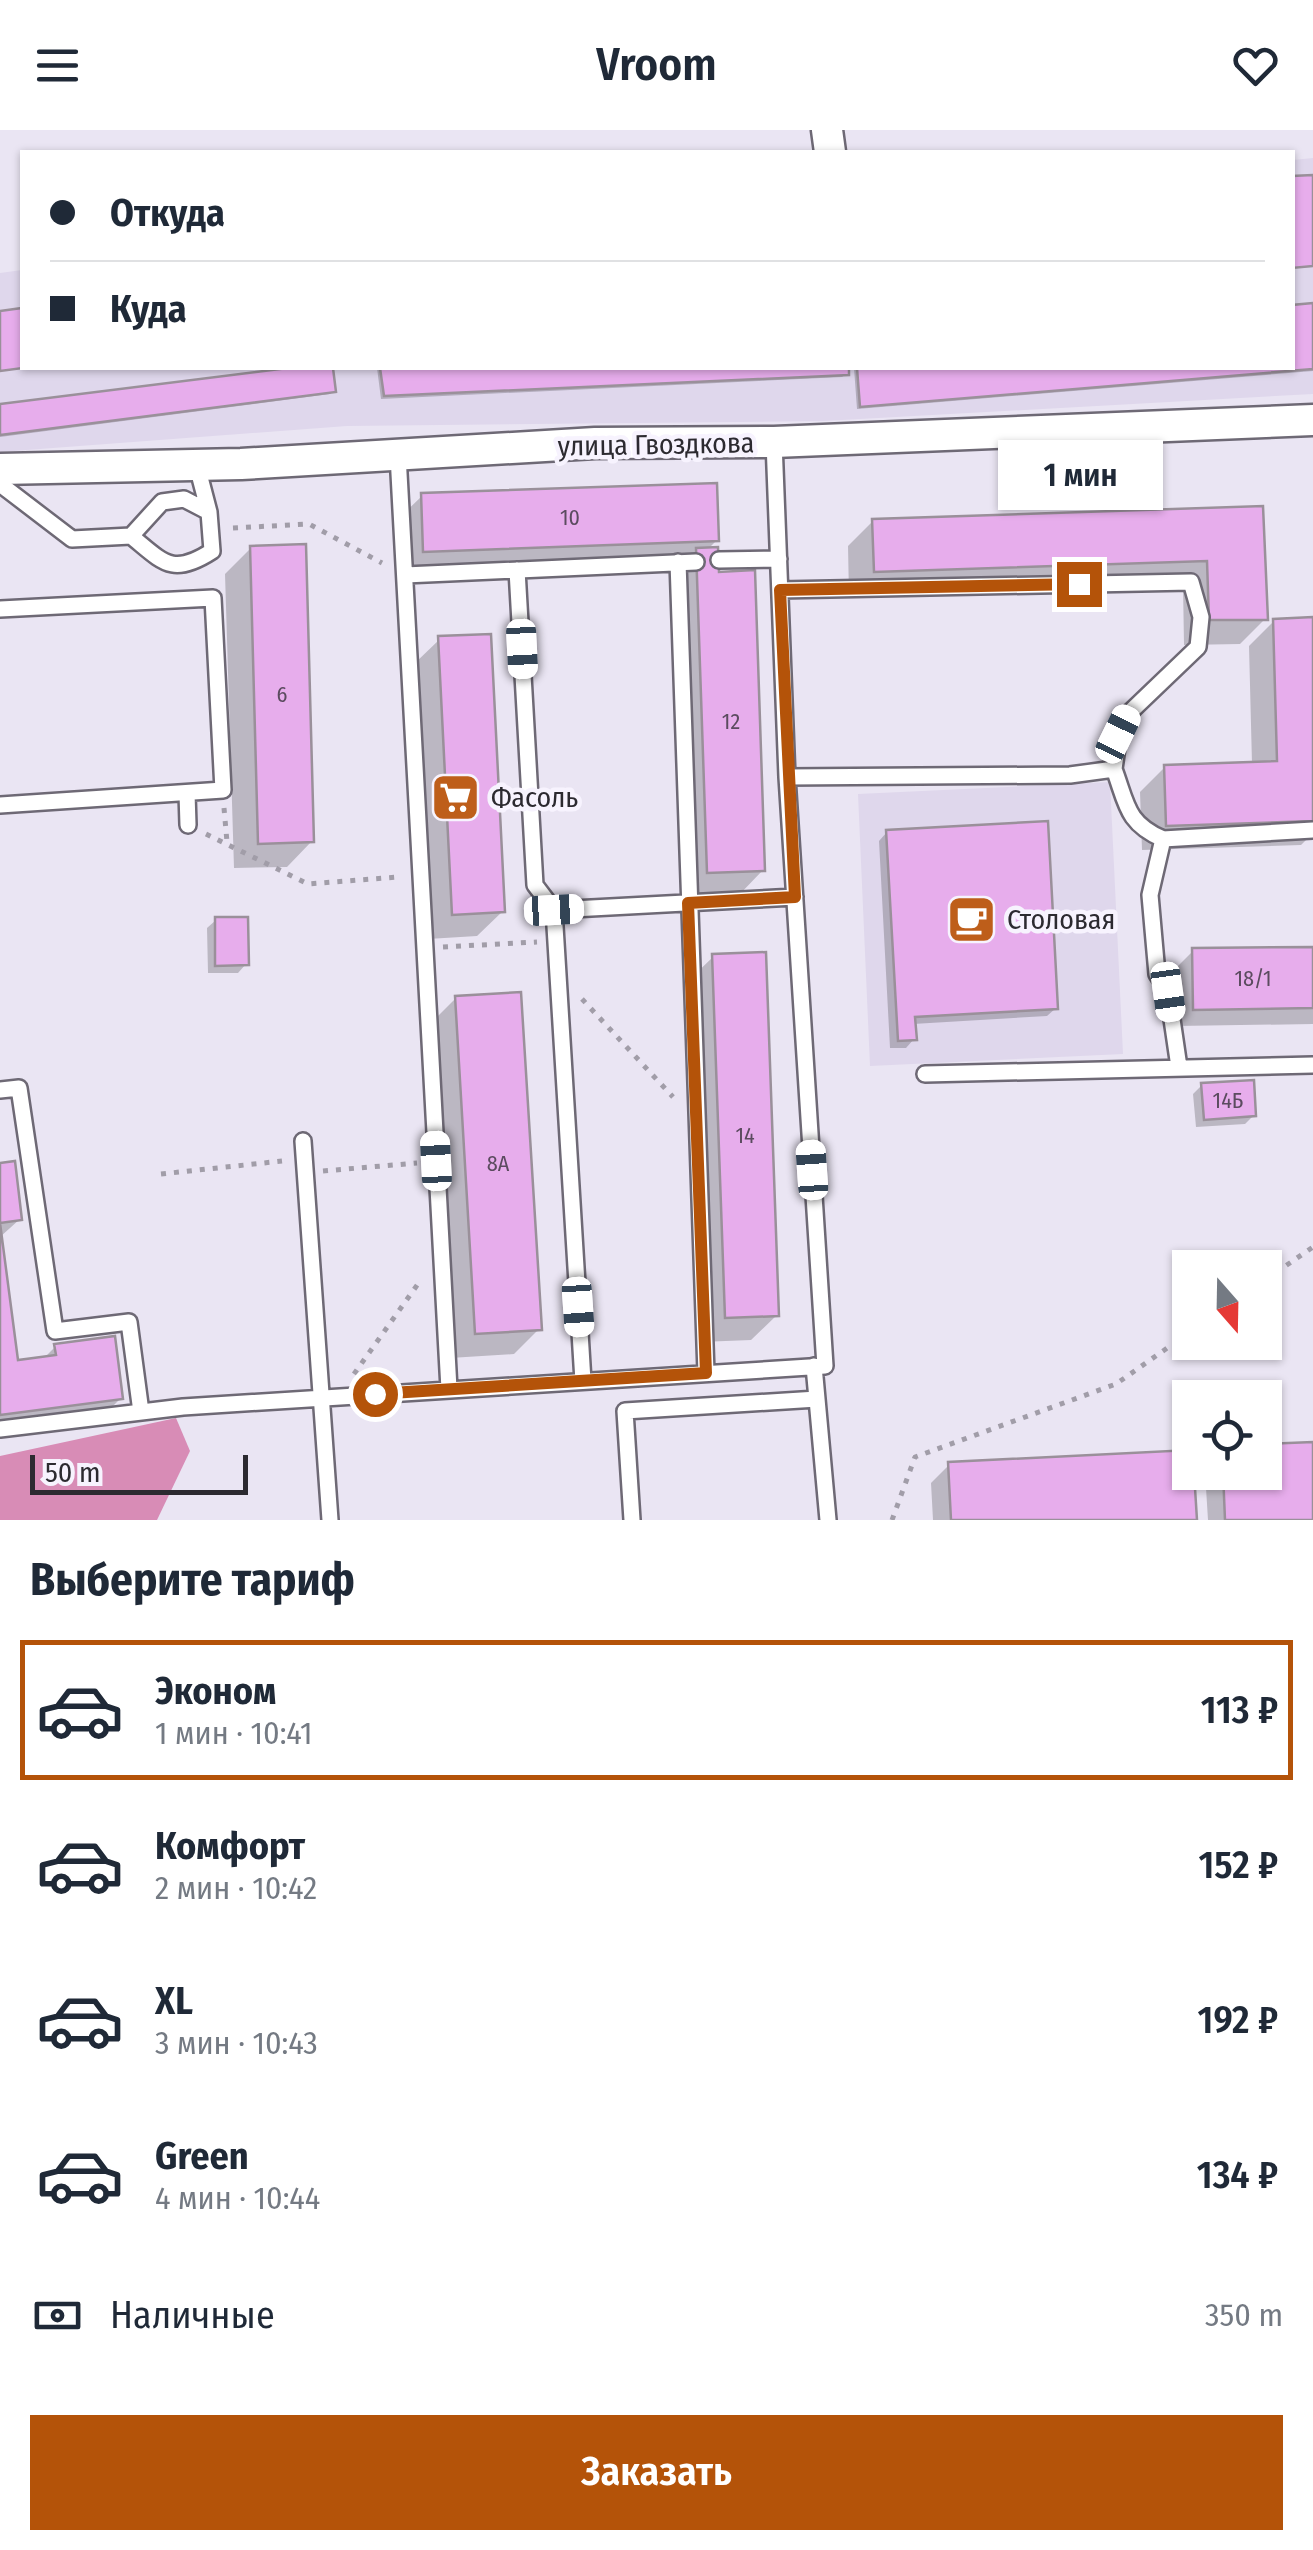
<!DOCTYPE html>
<html lang="ru">
<head>
<meta charset="utf-8">
<style>
	body { margin:0; font-family:"Fira Sans Condensed",sans-serif; background:#f2f2f3; color:#1f2937; height:100vh; display:flex; flex-direction:column; font-size:38px; white-space:nowrap }
	* { box-sizing:border-box; margin:0 }
	p { font-size:32px; color:#747a83 }
	.icon { flex:none; width:55px; height:55px; fill:none; stroke:currentColor; stroke-width:2; stroke-linecap:round; stroke-linejoin:round }
	.map { position:relative; height:1390px; overflow:hidden }
	.panel { display:flex; flex-direction:column; background:#fff; flex:1 }
	.panel>* { flex:none }
	.hud { position:absolute; left:20px; top:20px; width:1275px; height:220px; border-radius:0px; box-shadow:0 2px 8px #0004; display:grid; align-content:center; height:220px; padding:0 30px; background:#fff }
	.needle { width:65px; rotate:160deg }
	.controls { position:absolute; left:1172px; top:1120px; display:grid; gap:20px }
	.controls a { display:grid; place-items:center; width:110px; height:110px; border-radius:0px; background:#fff; box-shadow:0 2px 8px #0004; font-size:50px }
	.scale { position:absolute; left:30px; bottom:25px; width:218px; box-sizing:border-box; padding-left:10px; border:5px solid #2c2a30; border-top:0; font-size:28px; line-height:35px; white-space:nowrap; color:#2c2a30; -webkit-text-stroke:8px #f7f3fe; paint-order:stroke }
	.end { position:absolute; width:45px; height:45px; margin:-22px; border:12px solid #b45309; background:#fff; box-shadow:0 0 0 5px #fff }
	.from { border-radius:50% }
	.bubble { position:absolute; height:70px; border-radius:0px; background:#fff; box-shadow:0 2px 8px #0004; font-size:32px; font-weight:600; line-height:70px; text-align:center }
	.car { position:absolute; width:30px; height:60px; margin:-30px -15px; border-radius:12px; box-shadow:0 0 8px 2px #0007; background:linear-gradient(#fff 24%,#345 0 40%,#fff 0 76%,#345 0 86%,#fff 0) }
	.hud b { display:flex; align-items:center; gap:35px; height:95px; font-size:38px }
	.hud b+b { border-top:2px solid #e0e1e3 }
	.hud i { width:25px; height:25px; background:#1f2937 }
	ul { padding:0; list-style:none }
	li { display:flex; align-items:center; gap:30px; height:140px; margin:0 20px 15px; padding:0 10px; border:5px solid transparent; border-radius:0px }
	li div { flex:1 }
	li b { display:block; font-size:38px }
	li em { font-style:normal; font-weight:600 }
	li.active { border-color:#b45309 }
	li>.icon { width:90px; height:90px; stroke-width:1.5 }
	h2 { padding:0 30px; font-size:45px; line-height:120px }
	.pay { display:flex; align-items:center; gap:25px; height:110px; padding:0 30px; font-size:38px }
	.pay p { margin-inline-start:auto }
	.button { display:flex; gap:20px; margin-top:auto; padding:20px 30px }
	.button a { flex:1; height:115px; border-radius:0px; background:#b45309; color:#fff; font-size:40px; font-weight:600; line-height:115px; text-align:center }
	header { display:flex; justify-content:space-between; align-items:center; height:130px; padding:0 30px; background:#fff; font-size:45px; font-weight:600 }
	.map>svg:first-child { display:block }
	.built { fill:#dfd7ec }
	.forest { fill:#d88cb6 }
	.shadow { fill:#0003 }
	.building { fill:#e7adec; stroke:#9a909a; stroke-width:2.5 }
	.lines { fill:none; stroke-linecap:round; stroke-linejoin:round }
	.service-casing { stroke:#6e6975; stroke-width:20 }
	.minor-casing { stroke:#6e6975; stroke-width:35 }
	.path { stroke:#a19da8; stroke-width:5; stroke-dasharray:5 8; stroke-linecap:butt }
	.service { stroke:#fff; stroke-width:15 }
	.minor { stroke:#fff; stroke-width:30 }
	.route { stroke:#b45309; stroke-width:12 }
	.labels { text-anchor:middle; stroke-width:9; stroke-linejoin:round; paint-order:stroke }
	.number-label { font-size:22px; fill:#5b4b5f }
	.street-label { font-size:28px; fill:#2c2a30; stroke:#f7f3fe }
	.poi-label { font-size:28px; fill:#2c2a30; stroke:#f7f3fe; text-anchor:start }
</style>
</head>
<body>
<header><svg class="icon" aria-label="menu" viewBox="0 0 24 24"><path d="M4 6h16M4 12h16M4 18h16"/></svg>Vroom<svg class="icon" aria-label="heart" viewBox="0 0 24 24"><path d="M12 20l-8-8c-3-5 5-10 8-4 3-6 11-1 8 4z"/></svg></header>
<div class="map">
<svg width="1313" height="1390" viewBox="0 0 1313 1390">
	<rect width="100%" height="100%" fill="#eae5f3"/>
	<path class="built" d="M 1313,28 L 1313,264 L 824,291 L 347,296 L 0,322 L 0,143 L 22,140 L 22,238 L 1292,238 L 1293,30 Z
		M 1110,652 L 1123,924 L 870,936 L 858,664 Z"/>
	<path class="forest" d="M 176,1288 L 190,1321 L 157,1390 L 0,1390 L 0,1326 Z"/>
	<path class="shadow" d="M 1313,176 L 1313,241 L 857,279 L 854,238 L 1292,238 Z
		M 308,238 L 330,238 L 333,261 L 330,264 L 0,307 L 0,277 Z
		M 377,238 L 846,238 L 846,244 L 842,247 L 381,269 Z
		M 422,366 L 717,410 L 707,420 L 717,444 L 763,740 L 738,766 L 682,767 L 682,436 L 398,446 L 396,391 Z
		M 1260,378 L 1265,489 L 1240,514 L 1184,515 L 1183,455 L 849,466 L 848,416 L 873,391 Z
		M 251,418 L 312,711 L 287,737 L 234,738 L 225,444 Z
		M 1313,490 L 1313,703 L 1301,715 L 1142,720 L 1140,662 L 1165,637 L 1252,634 L 1249,516 L 1274,491 Z
		M 440,509 L 503,781 L 477,806 L 428,809 L 414,534 Z
		M 887,702 L 1056,878 L 1047,886 L 913,894 L 914,909 L 906,918 L 890,918 L 879,711 Z
		M 216,790 L 246,834 L 238,843 L 208,843 L 207,798 Z
		M 1313,819 L 1313,894 L 1177,896 L 1176,838 L 1193,821 Z
		M 713,827 L 777,1185 L 751,1210 L 700,1212 L 687,852 Z
		M 456,868 L 539,1199 L 514,1224 L 450,1228 L 430,894 Z
		M 1202,955 L 1254,985 L 1245,994 L 1196,997 L 1193,964 Z
		M 0,1035 L 20,1089 L 0,1107 Z
		M 0,1113 L 15,1233 L 43,1229 L 56,1216 L 121,1268 L 103,1286 L 0,1299 Z
		M 1313,1314 L 1313,1390 L 1208,1390 L 1205,1342 L 1265,1342 L 1265,1317 Z
		M 1190,1322 L 1194,1390 L 933,1390 L 931,1353 L 949,1335 Z"/>
	<path class="building" d="M 1313,45 L 1313,136 L 1292,138 L 1292,46 Z
		M 1313,173 L 1313,239 L 860,277 L 857,238 L 1292,238 L 1292,175 Z
		M 22,178 L 23,238 L 0,241 L 0,181 Z
		M 288,238 L 333,238 L 336,262 L 0,305 L 0,274 Z
		M 380,238 L 849,238 L 849,245 L 384,266 Z
		M 717,353 L 719,411 L 423,422 L 421,363 Z
		M 1263,376 L 1268,490 L 1209,490 L 1207,431 L 874,442 L 872,389 Z
		M 306,414 L 314,712 L 258,714 L 250,416 Z
		M 718,417 L 719,442 L 755,440 L 765,741 L 707,743 L 696,418 Z
		M 1313,487 L 1313,691 L 1166,696 L 1164,635 L 1277,631 L 1273,489 Z
		M 491,504 L 505,782 L 452,785 L 438,506 Z
		M 1048,691 L 1058,879 L 915,887 L 917,910 L 898,911 L 886,700 Z
		M 215,787 L 248,787 L 249,835 L 215,836 Z
		M 1313,817 L 1313,878 L 1193,880 L 1192,818 Z
		M 766,822 L 779,1186 L 725,1188 L 712,824 Z
		M 521,862 L 542,1200 L 475,1204 L 455,866 Z
		M 1254,950 L 1256,986 L 1204,990 L 1201,953 Z
		M 15,1031 L 22,1090 L 0,1093 L 0,1033 Z
		M 0,1093 L 18,1230 L 56,1225 L 54,1214 L 115,1206 L 123,1269 L 0,1285 Z
		M 1313,1312 L 1313,1390 L 1225,1390 L 1223,1342 L 1265,1342 L 1265,1314 Z
		M 1190,1320 L 1190,1342 L 1194,1342 L 1197,1390 L 951,1390 L 948,1332 Z"/>
	<g class="lines">
		<defs>
			<path id="service" d="M 398,325 L 449,1259
				M 197,336 L 209,382
				M 0,354 L 72,409 L 131,406 C 163,432 172,447 212,421 L 209,382 L 184,369 L 162,372 L 131,406
				M 719,430 L 779,429
				M 678,432 L 706,1243
				M 517,440 L 535,755 L 554,780 L 583,1251
				M 405,445 L 696,432
				M 780,460 L 1191,452 L 1201,487 L 1198,517 L 1127,585 L 1119,603 L 1114,639 L 1070,645 L 787,647
				M 0,479 L 213,468 L 223,660 L 0,675
				M 1114,639 C 1127,674 1126,693 1163,709 L 1313,700
				M 187,663 L 188,695
				M 1163,709 L 1150,765 L 1157,844 L 1168,862 L 1179,937
				M 554,780 L 795,767
				M 925,944 L 1313,935
				M 0,960 L 19,958 L 55,1201 L 129,1192 L 141,1282
				M 303,1011 L 330,1390
				M 814,1236 L 828,1390
				M 0,1299 L 183,1277 L 825,1236 L 787,647 L 774,312
				M 632,1390 L 625,1281 L 817,1269"/>
			<path id="minor" d="M 827,0 L 830,22
				M 0,339 L 241,334 L 595,313 L 774,312 L 1313,290"/>
		</defs>
		<use href="#service" class="service-casing"/>
		<use href="#minor" class="minor-casing"/>
		<path class="path" d="M 233,398 L 309,394 L 382,433
			M 224,678 L 227,712
			M 206,704 L 308,754 L 398,747
			M 443,817 L 537,812
			M 582,869 L 673,967
			M 323,1041 L 417,1033
			M 161,1044 L 282,1031
			M 1265,1150 L 1313,1117
			M 354,1244 L 420,1151
			M 892,1390 L 915,1327 L 1116,1254 L 1190,1202"/>
		<use href="#service" class="service"/>
		<use href="#minor" class="minor"/>
	</g>
	<g class="lines">
		<path class="route" d="M 375,1264 L 706,1243 L 688,773 L 795,767 L 780,460 L 1079,454"/>
	</g>
	<defs>
		<symbol id="supermarket-square" viewBox="-11 -11 22 22"><rect x="-9" y="-9" width="18" height="18" rx="4" fill="#be5e1a" stroke="#f7f3fe"/><path d="M-6-5.5h2.5l.6 2H6L4.5 2H-2.5L-4.4-4H-6ZM-1.5 3.2a1.3 1.3 0 1 0 .1 0ZM3 3.2a1.3 1.3 0 1 0 .1 0Z" fill="#fff"/></symbol>
		<symbol id="cafe-square" viewBox="-11 -11 22 22"><rect x="-9" y="-9" width="18" height="18" rx="4" fill="#be5e1a" stroke="#f7f3fe"/><path d="M-5.5-4.5H6V0H3Q3 3.5 0 3.5H-2.5Q-5.5 3.5-5.5 0ZM3-3.2v2h1.7v-2ZM-6 4.5H4V6H-6Z" fill="#fff"/></symbol>
	</defs>
	<g fill-rule="evenodd">
		<use href="#supermarket-square" x="428" y="640" width="55" height="55"/>
		<use href="#cafe-square" x="944" y="762" width="55" height="55"/>
	</g>
	<g class="labels">
		<g class="number-label">
			<text x="570" y="395">10</text>
			<text x="282" y="572">6</text>
			<text x="731" y="599">12</text>
			<text x="1253" y="856">18/1</text>
			<text x="1228" y="978">14Б</text>
			<text x="745" y="1013">14</text>
			<text x="498" y="1041">8А</text>
		</g>
		<g class="street-label">
			<text transform="translate(656 314) rotate(-1)" y="10">улица Гвоздкова</text>
		</g>
		<g class="poi-label">
			<text x="491" y="677">Фасоль</text>
			<text x="1007" y="799">Столовая</text>
		</g>
	</g>
</svg>
<div class="controls">
<a><svg class="needle" viewBox="-14 -14 28 28"><path d="M0-13l5 13h-10z" fill="#e53935"/><path d="M0 13l5-13h-10z" fill="#747a83"/></svg></a>
<a><svg class="icon" aria-label="locate" viewBox="0 0 24 24"><circle cx="12" cy="12" r="6"/><path d="M12 2v4M12 18v4M2 12h4M18 12h4"/></svg></a>
</div>
<div class="scale">50 m</div>
<i class="end from" style="left:375px;top:1264px"></i>
<i class="end" style="left:1079px;top:454px"></i>
<div class="bubble" style="left:998px;top:310px;width:165px">1 мин</div>
<i class="car" style="left:522px;top:519px;rotate:177deg"></i>
<i class="car" style="left:1118px;top:604px;rotate:26deg"></i>
<i class="car" style="left:554px;top:780px;rotate:87deg"></i>
<i class="car" style="left:1168px;top:862px;rotate:172deg"></i>
<i class="car" style="left:436px;top:1031px;rotate:357deg"></i>
<i class="car" style="left:812px;top:1040px;rotate:356deg"></i>
<i class="car" style="left:578px;top:1177px;rotate:176deg"></i>
<div class="hud">
<b><i class="from"></i>Откуда</b>
<b><i></i>Куда</b>
</div>
</div>
<section class="panel">
<h2>Выберите тариф</h2>
<ul>
<li class="active"><svg class="icon" aria-label="car" viewBox="0 0 24 24"><path d="M5 17H2v-5l4-1 3-4h7l3 4 3 1v5h-3M9 17h6M6 11h13"/><circle cx="7" cy="17" r="2"/><circle cx="17" cy="17" r="2"/></svg><div><b>Эконом</b><p>1 мин · 10:41</p></div><em>113 ₽</em></li>
<li><svg class="icon" aria-label="car" viewBox="0 0 24 24"><path d="M5 17H2v-5l4-1 3-4h7l3 4 3 1v5h-3M9 17h6M6 11h13"/><circle cx="7" cy="17" r="2"/><circle cx="17" cy="17" r="2"/></svg><div><b>Комфорт</b><p>2 мин · 10:42</p></div><em>152 ₽</em></li>
<li><svg class="icon" aria-label="car" viewBox="0 0 24 24"><path d="M5 17H2v-5l4-1 3-4h7l3 4 3 1v5h-3M9 17h6M6 11h13"/><circle cx="7" cy="17" r="2"/><circle cx="17" cy="17" r="2"/></svg><div><b>XL</b><p>3 мин · 10:43</p></div><em>192 ₽</em></li>
<li><svg class="icon" aria-label="car" viewBox="0 0 24 24"><path d="M5 17H2v-5l4-1 3-4h7l3 4 3 1v5h-3M9 17h6M6 11h13"/><circle cx="7" cy="17" r="2"/><circle cx="17" cy="17" r="2"/></svg><div><b>Green</b><p>4 мин · 10:44</p></div><em>134 ₽</em></li>
</ul>
<div class="pay"><svg class="icon" aria-label="cash" viewBox="0 0 24 24"><path d="M3 7h18v10H3z"/><circle cx="12" cy="12" r="2"/></svg>Наличные<p>350 m</p></div>
<div class="button"><a>Заказать</a></div>
</section>
</body>
</html>
